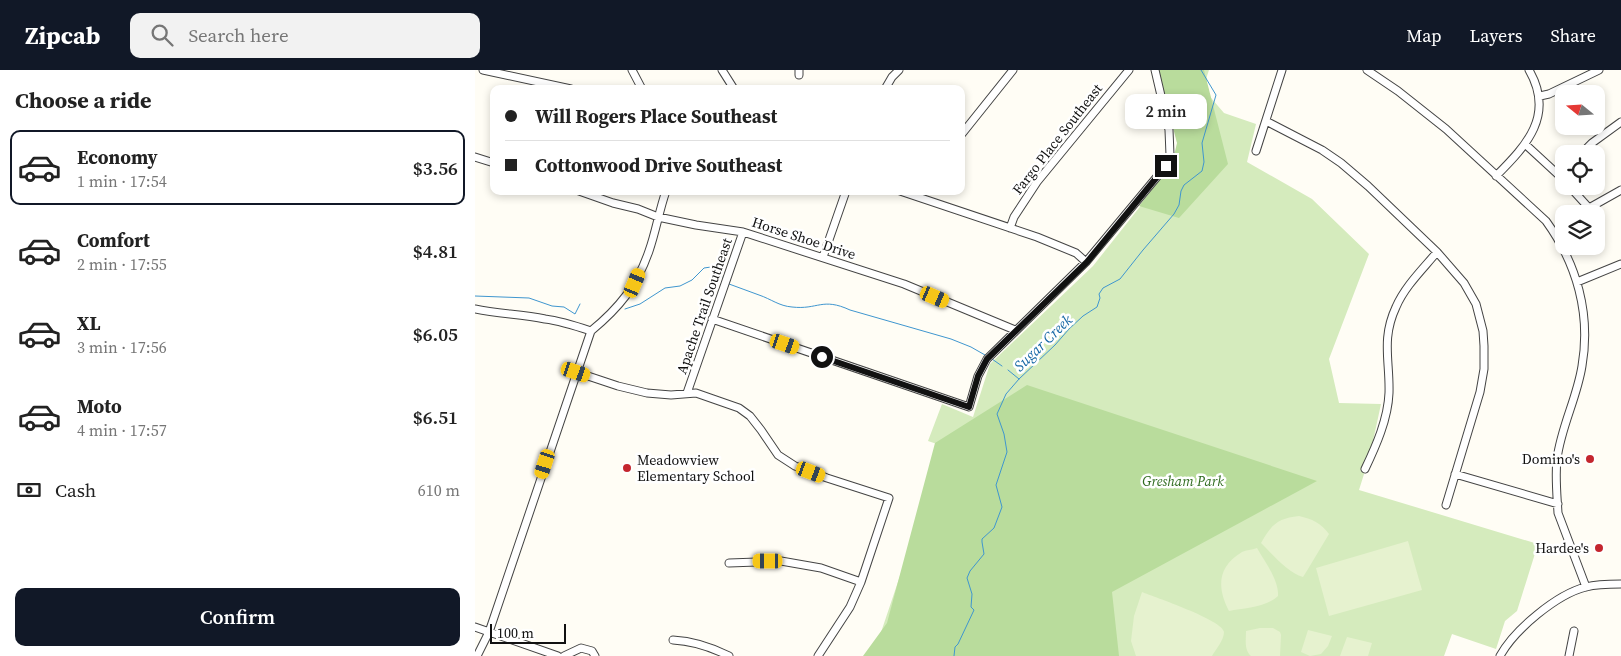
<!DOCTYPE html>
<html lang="en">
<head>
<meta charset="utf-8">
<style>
	body { margin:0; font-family:"Source Serif 4",serif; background:#f2f2f2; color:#222; height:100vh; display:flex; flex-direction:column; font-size:19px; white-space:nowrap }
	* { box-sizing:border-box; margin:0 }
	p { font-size:16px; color:#767676 }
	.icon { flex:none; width:28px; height:28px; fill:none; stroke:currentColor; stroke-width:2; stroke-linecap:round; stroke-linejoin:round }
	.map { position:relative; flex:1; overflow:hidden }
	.drawer { display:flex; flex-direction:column; background:#fff; width:475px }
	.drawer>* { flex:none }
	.top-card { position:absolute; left:15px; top:15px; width:475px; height:110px; border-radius:10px; box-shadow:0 2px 8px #0003; display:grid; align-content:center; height:110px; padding:0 15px; background:#fff }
	.needle { width:32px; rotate:288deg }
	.buttons { position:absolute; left:1080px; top:15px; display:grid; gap:10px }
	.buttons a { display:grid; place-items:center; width:50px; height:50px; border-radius:10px; background:#fff; box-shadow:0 2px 8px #0003; font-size:25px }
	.scale { position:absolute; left:15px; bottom:12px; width:76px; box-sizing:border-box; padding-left:5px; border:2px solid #111; border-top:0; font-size:14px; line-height:18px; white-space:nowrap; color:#111; -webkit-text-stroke:4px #fff; paint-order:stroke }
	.end { position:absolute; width:22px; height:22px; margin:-11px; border:6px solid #111; background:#fff; box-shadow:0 0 0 2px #fff }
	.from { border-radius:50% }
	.bubble { position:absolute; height:35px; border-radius:10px; background:#fff; box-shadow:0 2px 8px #0003; font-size:16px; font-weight:600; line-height:35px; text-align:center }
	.car { position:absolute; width:15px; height:30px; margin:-15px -8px; border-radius:6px; box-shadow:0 0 4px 1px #0007; background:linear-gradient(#f5c518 24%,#345 0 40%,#f5c518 0 76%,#345 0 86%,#f5c518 0) }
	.top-card b { display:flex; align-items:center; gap:18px; height:48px; font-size:19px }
	.top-card b+b { border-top:1px solid #e0e0e0 }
	.top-card i { width:12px; height:12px; background:#222 }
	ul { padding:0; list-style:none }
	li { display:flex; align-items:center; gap:15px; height:75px; margin:0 10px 8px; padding:0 5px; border:2px solid transparent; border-radius:10px }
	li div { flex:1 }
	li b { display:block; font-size:19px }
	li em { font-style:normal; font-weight:600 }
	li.active { border-color:#111827 }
	li>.icon { width:45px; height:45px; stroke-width:1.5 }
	h2 { padding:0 15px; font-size:22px; line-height:60px }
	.pay { display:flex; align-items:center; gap:12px; height:55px; padding:0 15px; font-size:19px }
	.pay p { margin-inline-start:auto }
	.action { display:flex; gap:10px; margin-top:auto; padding:10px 15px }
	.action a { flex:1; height:58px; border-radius:10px; background:#111827; color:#fff; font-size:20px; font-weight:600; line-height:58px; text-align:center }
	header { display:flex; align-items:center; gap:30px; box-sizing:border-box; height:70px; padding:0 25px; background:#111827; color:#fff }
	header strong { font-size:24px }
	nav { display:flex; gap:28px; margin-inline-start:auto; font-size:18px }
	.search { width:350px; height:45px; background:#f2f2f2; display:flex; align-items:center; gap:12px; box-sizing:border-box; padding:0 18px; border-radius:10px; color:#767676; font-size:19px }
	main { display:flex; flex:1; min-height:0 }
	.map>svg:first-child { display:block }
	.green { fill:#d5ebbd }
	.forest { fill:#b9dc9c }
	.pitch { fill:#e6f2cf }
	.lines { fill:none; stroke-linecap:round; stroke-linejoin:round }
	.stream { stroke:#3f96cf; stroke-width:1 }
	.minor-casing { stroke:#444; stroke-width:9 }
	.minor { stroke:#fff; stroke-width:7 }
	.route { stroke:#111; stroke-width:6 }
	.poi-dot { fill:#c4262e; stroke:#fff; stroke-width:2 }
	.labels { text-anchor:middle; stroke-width:5; stroke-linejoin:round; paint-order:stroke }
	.street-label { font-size:14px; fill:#111; stroke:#fff }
	.poi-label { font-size:14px; fill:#111; stroke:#fff; text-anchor:end }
	.park-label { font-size:14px; font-style:italic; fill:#2f6b1f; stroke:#fff }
	.water-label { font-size:15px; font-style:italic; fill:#1768a6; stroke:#fff }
</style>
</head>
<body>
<header>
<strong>Zipcab</strong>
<div class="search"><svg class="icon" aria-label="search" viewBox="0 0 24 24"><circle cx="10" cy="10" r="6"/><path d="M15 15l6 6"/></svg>Search here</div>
<nav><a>Map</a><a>Layers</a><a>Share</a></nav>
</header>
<main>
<section class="drawer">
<h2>Choose a ride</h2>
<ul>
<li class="active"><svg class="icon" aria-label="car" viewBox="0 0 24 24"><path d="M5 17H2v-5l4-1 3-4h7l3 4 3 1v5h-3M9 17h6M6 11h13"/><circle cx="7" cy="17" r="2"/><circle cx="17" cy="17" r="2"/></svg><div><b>Economy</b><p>1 min · 17:54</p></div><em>$3.56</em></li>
<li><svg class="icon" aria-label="car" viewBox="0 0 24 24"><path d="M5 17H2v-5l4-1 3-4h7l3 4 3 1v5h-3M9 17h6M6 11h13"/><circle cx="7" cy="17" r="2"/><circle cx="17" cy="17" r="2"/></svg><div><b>Comfort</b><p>2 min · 17:55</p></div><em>$4.81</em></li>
<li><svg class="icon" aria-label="car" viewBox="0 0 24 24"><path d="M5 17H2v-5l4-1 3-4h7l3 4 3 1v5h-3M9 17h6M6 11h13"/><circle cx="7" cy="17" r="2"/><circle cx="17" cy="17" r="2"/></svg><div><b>XL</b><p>3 min · 17:56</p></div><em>$6.05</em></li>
<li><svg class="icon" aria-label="car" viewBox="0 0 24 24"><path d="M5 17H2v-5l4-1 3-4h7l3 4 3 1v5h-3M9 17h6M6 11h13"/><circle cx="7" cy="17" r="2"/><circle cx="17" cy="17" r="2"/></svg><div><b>Moto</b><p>4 min · 17:57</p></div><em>$6.51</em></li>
</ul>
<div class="pay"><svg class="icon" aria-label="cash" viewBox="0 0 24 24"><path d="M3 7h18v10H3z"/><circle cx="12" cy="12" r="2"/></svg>Cash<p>610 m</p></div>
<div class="action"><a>Confirm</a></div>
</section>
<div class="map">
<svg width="1146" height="586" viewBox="0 0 1146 586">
	<rect width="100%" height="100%" fill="#fffdf5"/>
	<path class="green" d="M 687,0 L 734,0 L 732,6 L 731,22 L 749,43 L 781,54 L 772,92 L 837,129 L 894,184 L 854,289 L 864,333 L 906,334 L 895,385 L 884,420 L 1063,474 L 1042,541 L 1030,551 L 1021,579 L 977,564 L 969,586 L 398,586 L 460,402 L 530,397 L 453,371 L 467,334 L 498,347 L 515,294 L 618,196 L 694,100 L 703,77 Z"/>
	<path class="forest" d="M 683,0 L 729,0 L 753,94 L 704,148 L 664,136 L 697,94 L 702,73 Z
		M 552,315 L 842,411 L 637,522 L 644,586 L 388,586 L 412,553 L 460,373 Z"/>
	<path class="pitch" d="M 824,446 C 837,449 846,453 854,464 L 833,499 L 828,507 C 813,503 797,484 786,473 C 796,455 803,448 824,446 Z
		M 933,471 L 947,520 L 854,546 L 841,498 Z
		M 782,478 C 790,492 804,510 803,526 C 792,537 769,538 754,541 C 742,518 742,497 767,482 C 771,480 777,480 782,478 Z
		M 667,522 C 679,527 748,550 749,562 C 749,570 741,579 737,586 L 661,586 L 656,571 L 659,546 Z
		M 785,558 L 798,558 L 805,562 L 806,565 L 805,586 L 776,586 C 769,579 771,571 771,561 Z
		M 833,560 L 857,566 L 853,576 L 846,584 L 835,586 L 826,582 Z
		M 872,567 L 897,573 L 893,586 L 865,586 Z"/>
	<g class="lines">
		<path class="stream" d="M 254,214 C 264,218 274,221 284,225 C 296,229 304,236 317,237 C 343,240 347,227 375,240 L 476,269 L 496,277 L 510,285
			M 0,226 L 54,228 L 77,236 L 89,237 L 100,244 L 105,234
			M 150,239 L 165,234 L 190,218 L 205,216 L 217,210 L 229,198 L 236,197 L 247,207
			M 517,289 L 527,296
			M 533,300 L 544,309
			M 479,586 L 480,577 L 483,574 L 499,540 L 496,537 L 497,524 L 492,508 L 495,501 L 509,484 L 507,472 L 507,469 L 519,458 L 527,437 L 521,415 L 532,382 L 529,364 L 522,344 L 531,324 L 544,309 L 580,275 L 594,259 L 608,246 L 622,237 L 625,228 L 624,224 L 628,218 L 645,209 L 668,180 L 699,144 L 704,135 L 706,121 L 709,115 L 727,101 L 729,92 L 727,73 L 741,25 L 726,0"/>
		<defs>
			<path id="minor" d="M 8,0 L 96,19
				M 157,0 L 167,19
				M 247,0 L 259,19
				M 324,0 L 324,5
				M 892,0 L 923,21 L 971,59 L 1071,151 C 1102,194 1116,244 1107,296 C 1102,328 1086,357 1082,389 C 1080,406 1082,425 1083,443 L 1111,517
				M 410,19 L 417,7 L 424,0
				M 1065,26 L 1074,24 L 1124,0
				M 791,51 L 847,80 L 866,93 L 893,116 L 962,182 L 989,213 L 1001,234 L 1008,261 L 1009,276 L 1009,299 L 1005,322 L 971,435
				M 486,65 L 538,0
				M 1050,74 L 1089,110
				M 781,81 L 807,0
				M 1106,84 L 1117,73 L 1146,52
				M 0,87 L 19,93
				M 1021,106 C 1052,75 1080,45 1054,0
				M 1094,116 L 1114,138 L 1146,120
				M 104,121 L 138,133 L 163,139 L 183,147 L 221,155 L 268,162 L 429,214 L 540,260
				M 425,121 L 562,167 L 601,183 L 611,192
				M 535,158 L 539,147 L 562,112 L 654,0
				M 348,187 L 371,121
				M 1102,212 L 1146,194
				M 0,239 C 23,244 47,244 70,249 C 86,251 101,256 116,261
				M 237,249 L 494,337 L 503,306 L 512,289 L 611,192 L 691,96 L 695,85 L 694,60 L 680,0
				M 101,302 L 143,316 L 172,323 L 196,325 L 221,323 L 264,338 L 275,346 L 286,360 L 303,385 L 320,396 L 352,408 L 414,428 L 386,512 L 375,537 L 343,586
				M 212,323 L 268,162
				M 890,399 C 901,376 913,349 914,323 C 915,291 906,269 921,237 C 930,216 948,199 962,182
				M 980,404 L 1083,434
				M 254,493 L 306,491 L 346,498 L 386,512
				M 0,557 L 83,586
				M 198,570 C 218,571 236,577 254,586
				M 2,586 L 14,562 L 116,261 C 144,238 162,216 174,181 C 181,161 184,141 191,121
				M 89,586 L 106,578 L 117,581 L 120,586
				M 1025,586 C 1039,560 1082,524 1111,517 C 1122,514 1135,514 1146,514
				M 1094,586 L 1099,561"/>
		</defs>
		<use href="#minor" class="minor-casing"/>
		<use href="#minor" class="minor"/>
	</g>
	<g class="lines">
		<path class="route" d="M 347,287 L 494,337 L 503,306 L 512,289 L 612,192 L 691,96"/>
	</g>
	<g class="poi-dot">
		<circle cx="1115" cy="389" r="5"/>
		<circle cx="152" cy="398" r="5"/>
		<circle cx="1124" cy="478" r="5"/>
	</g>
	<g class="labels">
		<g class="street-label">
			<text transform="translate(582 69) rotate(-52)" y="5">Fargo Place Southeast</text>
			<text transform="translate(329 168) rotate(18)" y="5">Horse Shoe Drive</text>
			<text transform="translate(229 236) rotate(-71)" y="5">Apache Trail Southeast</text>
		</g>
		<g class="poi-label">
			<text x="1105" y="394">Domino's</text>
			<text x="162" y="395" text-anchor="start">Meadowview<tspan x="162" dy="16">Elementary School</tspan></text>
			<text x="1114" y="483">Hardee's</text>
		</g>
		<g class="park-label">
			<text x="708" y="416">Gresham Park</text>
		</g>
		<g class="water-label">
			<text transform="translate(568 273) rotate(-44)" y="5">Sugar Creek</text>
		</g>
	</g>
</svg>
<div class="buttons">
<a><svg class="needle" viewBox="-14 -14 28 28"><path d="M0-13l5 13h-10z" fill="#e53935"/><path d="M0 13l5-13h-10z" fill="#767676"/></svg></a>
<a><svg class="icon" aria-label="locate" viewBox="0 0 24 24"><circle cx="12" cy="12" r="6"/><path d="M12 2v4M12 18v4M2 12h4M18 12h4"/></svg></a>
<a><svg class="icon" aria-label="layers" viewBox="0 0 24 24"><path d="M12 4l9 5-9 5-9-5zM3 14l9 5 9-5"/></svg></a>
</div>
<div class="scale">100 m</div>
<i class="end from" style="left:347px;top:287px"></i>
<i class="end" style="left:691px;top:96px"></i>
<div class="bubble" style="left:650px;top:24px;width:82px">2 min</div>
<i class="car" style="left:160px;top:213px;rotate:23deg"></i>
<i class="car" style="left:460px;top:227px;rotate:113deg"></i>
<i class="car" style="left:310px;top:274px;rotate:109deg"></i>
<i class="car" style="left:101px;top:302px;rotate:109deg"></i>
<i class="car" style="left:70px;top:394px;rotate:198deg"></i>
<i class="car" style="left:336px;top:402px;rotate:111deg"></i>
<i class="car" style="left:293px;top:491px;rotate:270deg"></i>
<div class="top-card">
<b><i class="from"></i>Will Rogers Place Southeast</b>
<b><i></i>Cottonwood Drive Southeast</b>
</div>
</div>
</main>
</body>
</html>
